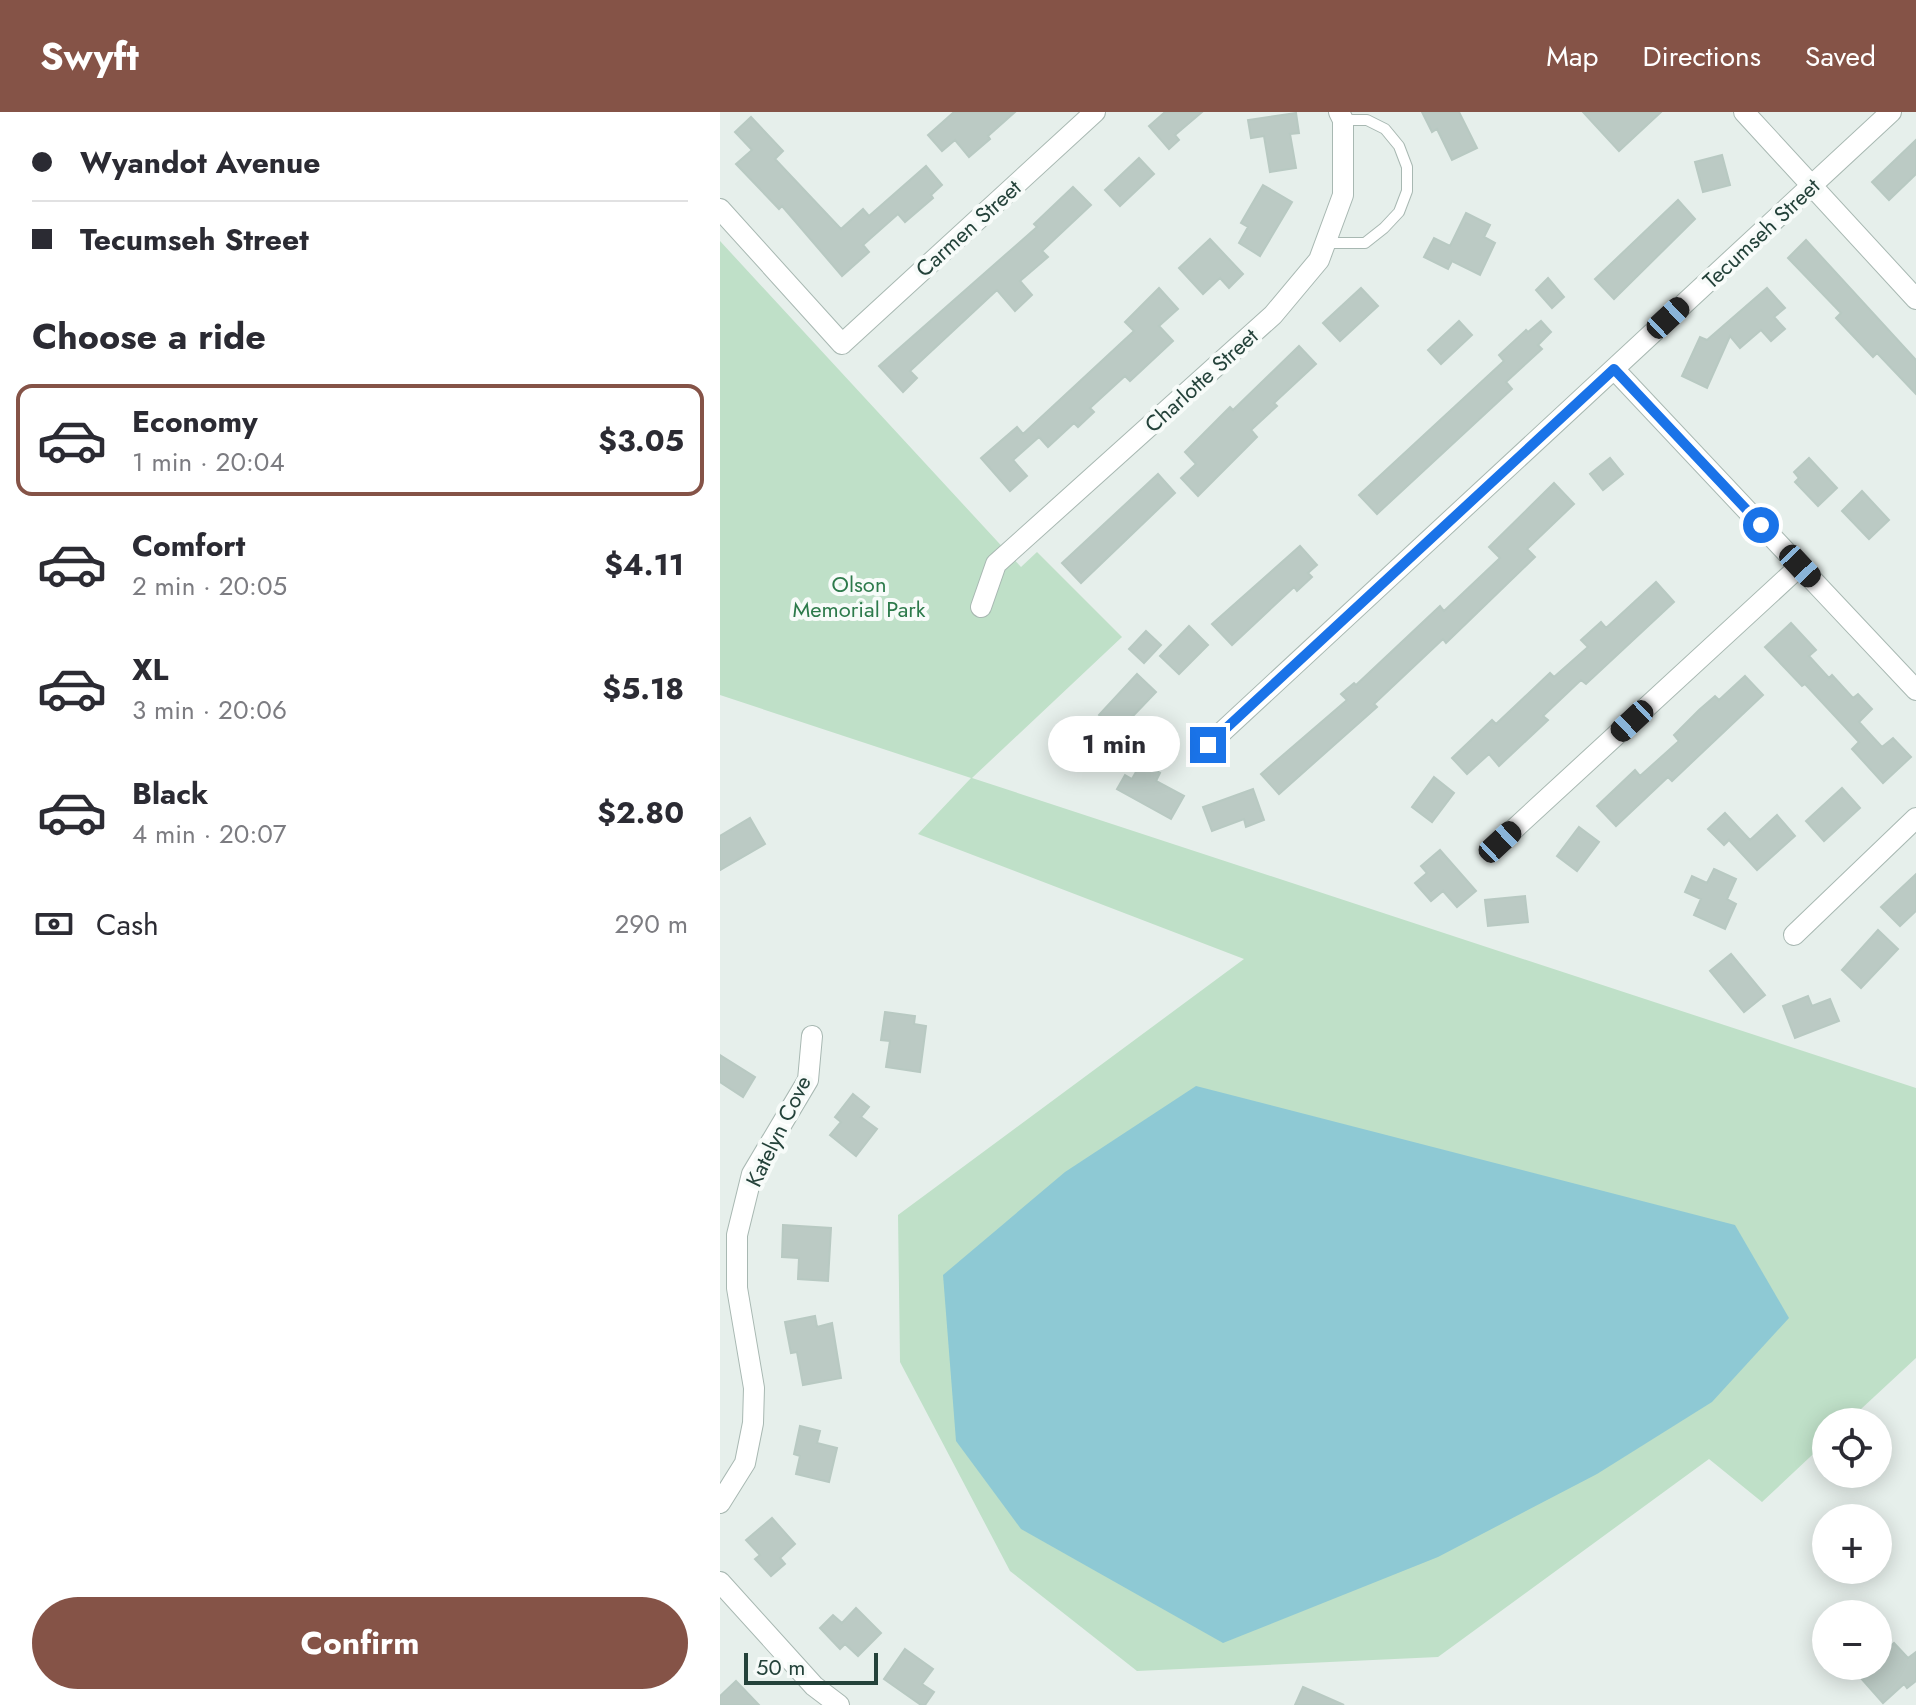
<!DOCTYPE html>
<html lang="en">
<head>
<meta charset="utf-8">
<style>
	body { margin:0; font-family:Jost,sans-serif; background:#f2f2f3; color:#2b2b33; height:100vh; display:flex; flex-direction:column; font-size:30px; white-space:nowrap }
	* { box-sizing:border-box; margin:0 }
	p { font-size:26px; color:#7c7c81 }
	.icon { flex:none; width:44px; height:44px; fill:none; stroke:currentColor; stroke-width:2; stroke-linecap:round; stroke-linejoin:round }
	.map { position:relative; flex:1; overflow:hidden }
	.drawer { display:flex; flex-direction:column; background:#fff; width:720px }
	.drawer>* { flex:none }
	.guide { display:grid; align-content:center; height:176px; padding:0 32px; background:#fff }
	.controls { position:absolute; left:1092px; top:1296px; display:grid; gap:16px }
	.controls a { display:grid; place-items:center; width:80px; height:80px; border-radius:50%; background:#fff; box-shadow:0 4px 20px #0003; font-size:40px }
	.scale { position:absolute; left:24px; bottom:20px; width:134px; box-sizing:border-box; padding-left:8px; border:4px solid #24423a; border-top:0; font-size:22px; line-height:28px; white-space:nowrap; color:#24423a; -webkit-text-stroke:6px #f7fbf9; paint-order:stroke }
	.end { position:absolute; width:36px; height:36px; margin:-18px; border:10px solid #1a73e8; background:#fff; box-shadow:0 0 0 4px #fff }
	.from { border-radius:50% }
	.bubble { position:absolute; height:56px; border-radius:28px; background:#fff; box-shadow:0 4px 20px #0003; font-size:26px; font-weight:700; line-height:56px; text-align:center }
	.car { position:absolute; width:24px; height:48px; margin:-24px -12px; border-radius:10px; box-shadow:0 0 6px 2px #0007; background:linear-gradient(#222 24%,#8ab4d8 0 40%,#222 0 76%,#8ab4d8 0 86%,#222 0) }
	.guide b { display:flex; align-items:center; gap:28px; height:76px; font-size:30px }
	.guide b+b { border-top:2px solid #e1e1e2 }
	.guide i { width:20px; height:20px; background:#2b2b33 }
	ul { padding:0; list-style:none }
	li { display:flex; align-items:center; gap:24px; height:112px; margin:0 16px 12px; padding:0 16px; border:4px solid transparent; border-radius:16px }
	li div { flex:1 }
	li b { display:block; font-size:30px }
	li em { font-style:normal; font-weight:700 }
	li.active { border-color:#855347 }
	li>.icon { width:72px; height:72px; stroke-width:1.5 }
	h2 { padding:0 32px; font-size:36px; line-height:96px }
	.pay { display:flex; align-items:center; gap:20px; height:88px; padding:0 32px; font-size:30px }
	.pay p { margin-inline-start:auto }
	.primary-button { display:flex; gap:16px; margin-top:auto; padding:16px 32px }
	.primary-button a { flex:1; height:92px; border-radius:48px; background:#855347; color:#fff; font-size:32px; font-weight:700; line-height:92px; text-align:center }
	header { display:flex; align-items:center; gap:48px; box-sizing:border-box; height:112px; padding:0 40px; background:#855347; color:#fff }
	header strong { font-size:38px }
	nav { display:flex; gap:44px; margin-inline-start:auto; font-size:28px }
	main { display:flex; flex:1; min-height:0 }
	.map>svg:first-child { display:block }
	.green { fill:#bfe0c8 }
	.water { fill:#8ec9d4 }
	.building { fill:#bbcac4; stroke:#b8c9c2; stroke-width:2 }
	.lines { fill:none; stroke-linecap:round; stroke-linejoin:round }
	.service-casing { stroke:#a8b8b2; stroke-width:12 }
	.minor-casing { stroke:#a8b8b2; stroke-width:22 }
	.service { stroke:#fff; stroke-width:10 }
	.minor { stroke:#fff; stroke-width:20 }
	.route { stroke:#1a73e8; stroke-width:10 }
	.labels { text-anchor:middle; stroke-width:8; stroke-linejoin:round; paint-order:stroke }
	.street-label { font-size:22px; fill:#24423a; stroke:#f7fbf9 }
	.park-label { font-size:22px; fill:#2d7a4b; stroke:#f7fbf9 }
</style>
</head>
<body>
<header>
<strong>Swyft</strong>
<nav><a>Map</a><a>Directions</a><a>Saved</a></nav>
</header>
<main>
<section class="drawer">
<div class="guide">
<b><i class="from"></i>Wyandot Avenue</b>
<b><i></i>Tecumseh Street</b>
</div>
<h2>Choose a ride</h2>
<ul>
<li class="active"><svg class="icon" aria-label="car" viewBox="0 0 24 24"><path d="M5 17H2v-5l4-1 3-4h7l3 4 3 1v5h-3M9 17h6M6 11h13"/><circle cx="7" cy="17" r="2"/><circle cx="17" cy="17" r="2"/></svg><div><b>Economy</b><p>1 min · 20:04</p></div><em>$3.05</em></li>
<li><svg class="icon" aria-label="car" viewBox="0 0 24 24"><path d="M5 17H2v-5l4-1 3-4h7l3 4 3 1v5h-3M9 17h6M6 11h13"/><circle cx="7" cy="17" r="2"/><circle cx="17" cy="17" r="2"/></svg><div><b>Comfort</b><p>2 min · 20:05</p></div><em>$4.11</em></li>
<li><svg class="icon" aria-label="car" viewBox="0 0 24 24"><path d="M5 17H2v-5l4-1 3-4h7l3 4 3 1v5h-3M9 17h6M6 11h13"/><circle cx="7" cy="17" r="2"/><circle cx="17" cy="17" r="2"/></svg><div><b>XL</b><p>3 min · 20:06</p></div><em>$5.18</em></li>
<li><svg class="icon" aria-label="car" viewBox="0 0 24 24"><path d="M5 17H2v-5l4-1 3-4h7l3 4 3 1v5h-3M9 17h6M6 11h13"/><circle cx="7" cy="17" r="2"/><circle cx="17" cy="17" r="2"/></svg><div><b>Black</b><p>4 min · 20:07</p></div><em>$2.80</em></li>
</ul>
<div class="pay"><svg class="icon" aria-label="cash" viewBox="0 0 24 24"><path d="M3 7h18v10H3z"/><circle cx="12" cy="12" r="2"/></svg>Cash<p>290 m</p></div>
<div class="primary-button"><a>Confirm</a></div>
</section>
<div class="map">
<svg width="1196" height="1593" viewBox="0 0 1196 1593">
	<rect width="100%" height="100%" fill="#e6efeb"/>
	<path class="green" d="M 0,129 L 301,455 L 317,440 L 402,525 L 252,666 L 1196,976 L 1196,1246 L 1127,1310 L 1106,1310 L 1106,1330 L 1042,1390 L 989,1347 L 718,1545 L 417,1559 L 290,1459 L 180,1250 L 178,1103 L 524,847 L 198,722 L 251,666 L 0,583 Z"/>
	<path class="water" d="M 476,974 L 1015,1113 L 1069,1206 L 992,1290 L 877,1362 L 718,1445 L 503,1531 L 301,1417 L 236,1329 L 223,1163 L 345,1060 Z"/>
	<path class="building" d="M 234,0 L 295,0 L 268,24 L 270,27 L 249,45 L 235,28 L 222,39 L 208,23 Z
		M 445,0 L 482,0 L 455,23 L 459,28 L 449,37 L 429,14 Z
		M 702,0 L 739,0 L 757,36 L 732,48 L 717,17 L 712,20 Z
		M 863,0 L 941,0 L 899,39 Z
		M 576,1 L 579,21 L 570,22 L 576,56 L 550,60 L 544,24 L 531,26 L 528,8 Z
		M 31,5 L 63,39 L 55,47 L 121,117 L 143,97 L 149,104 L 206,54 L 222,73 L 211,83 L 213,86 L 185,110 L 178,102 L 143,133 L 149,140 L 122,164 L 62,94 L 59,97 L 16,52 L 32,38 L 15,20 Z
		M 1196,28 L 1196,62 L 1169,88 L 1152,70 Z
		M 1002,43 L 1010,73 L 983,80 L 975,50 Z
		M 419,46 L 434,62 L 400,94 L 385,78 Z
		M 543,73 L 572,90 L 540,144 L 519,131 L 528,115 L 521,111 Z
		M 353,75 L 371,93 L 322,139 L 328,145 L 300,169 L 312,183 L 295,199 L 277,178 L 190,259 L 197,266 L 183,280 L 159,254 L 317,115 L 314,112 Z
		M 958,88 L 975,107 L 894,187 L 875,167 Z
		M 746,101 L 770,113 L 764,125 L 775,131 L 760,163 L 732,149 L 728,157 L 704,145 L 714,126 L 730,134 Z
		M 490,127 L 523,162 L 509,176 L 500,166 L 483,182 L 459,156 Z
		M 1086,128 L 1196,248 L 1196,282 L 1157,241 L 1153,245 L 1116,206 L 1121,201 L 1068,146 Z
		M 828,166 L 844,185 L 832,196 L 816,178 Z
		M 439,176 L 458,197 L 439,214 L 453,229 L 410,269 L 405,264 L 370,296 L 374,300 L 358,315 L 354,311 L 328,335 L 319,325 L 293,348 L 307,364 L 290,379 L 261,346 L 297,315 L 303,322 L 414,219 L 405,210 Z
		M 641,176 L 658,194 L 620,229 L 603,211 Z
		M 1047,176 L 1065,196 L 1054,205 L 1065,217 L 1051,229 L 1041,218 L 1020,236 L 1010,224 L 987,276 L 962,264 L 980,225 L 987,228 Z
		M 739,209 L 752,223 L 721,252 L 708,238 Z
		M 821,209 L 831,220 L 818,233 L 822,237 L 786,270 L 792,277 L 657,402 L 639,383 L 784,249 L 779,243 L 806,218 L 808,220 Z
		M 579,234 L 596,252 L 554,291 L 557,294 L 531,318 L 537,325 L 478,384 L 461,366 L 476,352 L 465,340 L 510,295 L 513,298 Z
		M 890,346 L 903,362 L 883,378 L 870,362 Z
		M 1089,346 L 1117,376 L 1098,394 L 1075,370 L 1079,366 L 1074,360 Z
		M 438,362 L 455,381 L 361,471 L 342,451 Z
		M 834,371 L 854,392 L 807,437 L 815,445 L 726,531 L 723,527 L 654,592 L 657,595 L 559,682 L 541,662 L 627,588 L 621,582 L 634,571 L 636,573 L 720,494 L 724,499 L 780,446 L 769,435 Z
		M 1142,379 L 1169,408 L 1149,427 L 1122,399 Z
		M 580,434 L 597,453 L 588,461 L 592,465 L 577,479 L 574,475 L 512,533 L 492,512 Z
		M 936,470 L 954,490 L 866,572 L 861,568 L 823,604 L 828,608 L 779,654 L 769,642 L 747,662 L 732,646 L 772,608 L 776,612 L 830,561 L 834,565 L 868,535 L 861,528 L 881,510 L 886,516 Z
		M 1071,511 L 1096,538 L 1089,544 L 1109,566 L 1112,563 L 1133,586 L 1138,582 L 1152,597 L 1139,610 L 1162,635 L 1173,626 L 1191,645 L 1163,671 L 1132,637 L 1139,630 L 1085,572 L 1082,574 L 1045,535 Z
		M 469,514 L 488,533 L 459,562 L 440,544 Z
		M 426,519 L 441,533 L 424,551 L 409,537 Z
		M 417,562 L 436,580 L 412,605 L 418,610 L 403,625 L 379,603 Z
		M 1025,564 L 1043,583 L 952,669 L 948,665 L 896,714 L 877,694 L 915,658 L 920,664 L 959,629 L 954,623 L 979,598 L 995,584 L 999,588 Z
		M 421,651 L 440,661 L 436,669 L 464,684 L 451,707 L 397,677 L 405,663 L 412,667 Z
		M 714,665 L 734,681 L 712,710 L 692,695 Z
		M 1122,676 L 1140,696 L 1104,729 L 1086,709 Z
		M 533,677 L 544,708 L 526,715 L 524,707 L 492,719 L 483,695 Z
		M 1005,701 L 1030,728 L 1057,703 L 1075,724 L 1037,758 L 1009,728 L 1004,733 L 988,717 Z
		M 30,706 L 45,732 L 0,758 L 0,724 Z
		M 859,715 L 879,730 L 857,759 L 837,744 Z
		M 720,738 L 756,779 L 737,795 L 723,779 L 711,789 L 695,771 L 707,761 L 701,754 Z
		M 994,757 L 1016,767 L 1007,787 L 1016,792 L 1005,817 L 974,803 L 981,787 L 965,780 L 972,764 L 987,771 Z
		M 1196,762 L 1196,799 L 1180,814 L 1161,795 Z
		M 805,784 L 808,810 L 768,814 L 765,788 Z
		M 1158,818 L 1178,837 L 1141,876 L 1122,858 Z
		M 1011,842 L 1045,883 L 1024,900 L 990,859 Z
		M 1088,884 L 1092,894 L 1110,887 L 1119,909 L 1075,926 L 1063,894 Z
		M 165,900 L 195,904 L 194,912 L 206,914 L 200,960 L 166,955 L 170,929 L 161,928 Z
		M 0,943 L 35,965 L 23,985 L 0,970 Z
		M 133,982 L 149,995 L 141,1005 L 157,1017 L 136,1044 L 110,1023 L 121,1010 L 115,1005 Z
		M 63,1113 L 111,1116 L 108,1169 L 78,1167 L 79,1146 L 62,1145 Z
		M 95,1204 L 97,1215 L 112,1211 L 121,1266 L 83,1273 L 77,1240 L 71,1241 L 65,1210 Z
		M 80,1314 L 100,1319 L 97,1331 L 117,1336 L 109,1370 L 76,1362 L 80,1344 L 74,1342 Z
		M 52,1406 L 75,1432 L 60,1446 L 65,1452 L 51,1464 L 35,1447 L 40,1443 L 26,1428 Z
		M 136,1496 L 161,1521 L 138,1544 L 125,1532 L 120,1537 L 100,1516 L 113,1503 L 122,1511 Z
		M 1174,1531 L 1188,1546 L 1196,1540 L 1196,1569 L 1187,1576 L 1184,1572 L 1163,1591 L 1140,1565 L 1152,1554 L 1158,1554 L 1158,1546 Z
		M 185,1537 L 213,1557 L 202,1572 L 214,1580 L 205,1593 L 201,1593 L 164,1567 Z
		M 16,1569 L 39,1593 L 0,1593 L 0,1584 Z
		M 583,1575 L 624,1593 L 575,1593 Z"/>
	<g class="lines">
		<defs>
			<path id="service" d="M 605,131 L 645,131 L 664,116 L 679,100 L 687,79 L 687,55 L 679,34 L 665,17 L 647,8 L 623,8"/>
			<path id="minor" d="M 1024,0 L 1196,187
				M 0,97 L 122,232 L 375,0
				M 894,257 L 1196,578
				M 261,495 L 276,452 L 553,203 L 599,148 L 623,83 L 623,8 L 619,0
				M 488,633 L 1171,0
				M 780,730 L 1080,454
				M 1074,823 L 1196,706
				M 0,1391 L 25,1351 L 33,1311 L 34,1276 L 17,1176 L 17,1123 L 32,1062 L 88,968 L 92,924
				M 0,1470 L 94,1574 L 119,1593"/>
		</defs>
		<use href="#service" class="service-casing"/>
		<use href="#minor" class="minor-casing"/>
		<use href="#service" class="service"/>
		<use href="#minor" class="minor"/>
	</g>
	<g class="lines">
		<path class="route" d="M 488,633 L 894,257 L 1041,413"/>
	</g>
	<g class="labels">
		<g class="street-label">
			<text transform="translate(248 116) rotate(-42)" y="8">Carmen Street</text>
			<text transform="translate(1041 121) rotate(-43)" y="8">Tecumseh Street</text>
			<text transform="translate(481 268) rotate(-42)" y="8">Charlotte Street</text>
			<text transform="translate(58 1019) rotate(-64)" y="8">Katelyn Cove</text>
		</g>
		<g class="park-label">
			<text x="139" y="480">Olson<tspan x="139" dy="25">Memorial Park</tspan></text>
		</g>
	</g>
</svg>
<div class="controls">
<a><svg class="icon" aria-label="locate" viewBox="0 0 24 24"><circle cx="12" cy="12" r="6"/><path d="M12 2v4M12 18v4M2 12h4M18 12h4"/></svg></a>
<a>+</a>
<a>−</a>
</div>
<div class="scale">50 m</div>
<i class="end from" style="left:1041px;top:413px"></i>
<i class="end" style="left:488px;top:633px"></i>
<div class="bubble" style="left:328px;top:604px;width:132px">1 min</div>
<i class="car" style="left:948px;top:206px;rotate:47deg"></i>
<i class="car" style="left:1080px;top:454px;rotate:137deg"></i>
<i class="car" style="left:912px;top:609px;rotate:227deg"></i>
<i class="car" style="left:780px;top:730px;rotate:47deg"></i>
</div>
</main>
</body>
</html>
